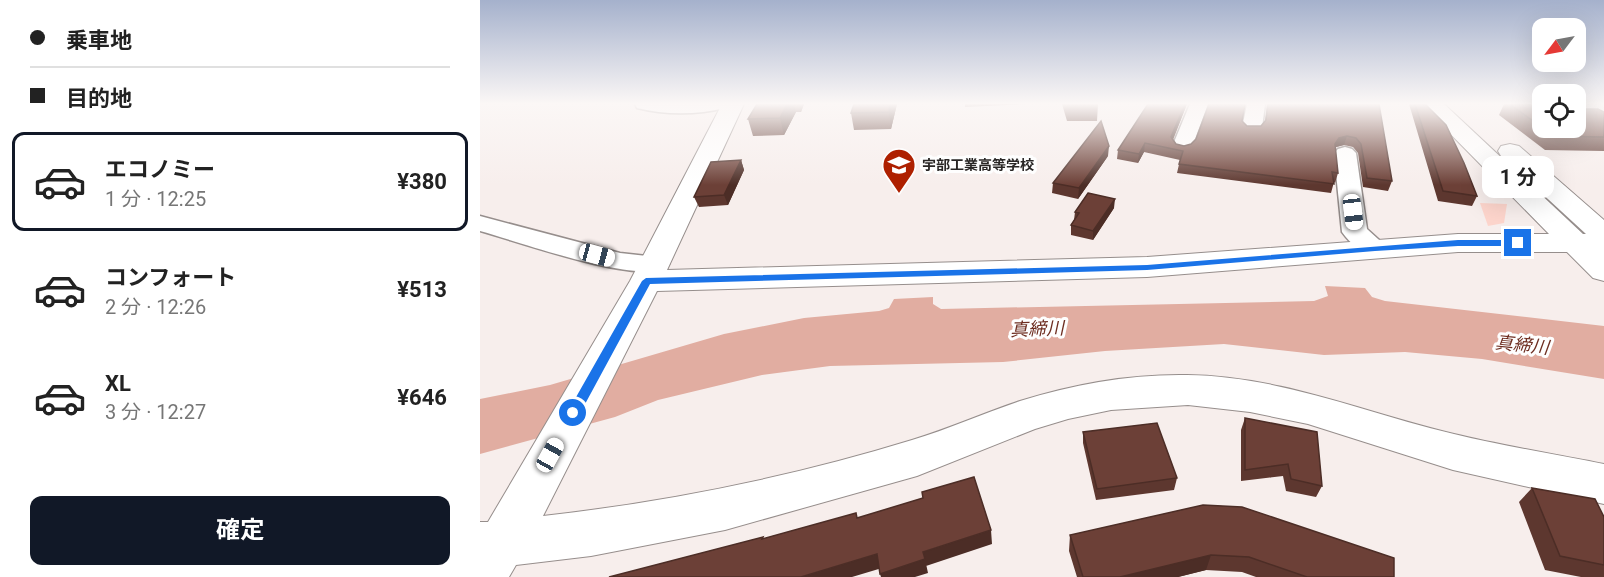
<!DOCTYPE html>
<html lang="ja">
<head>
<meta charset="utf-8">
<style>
	body { margin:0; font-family:Roboto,"Noto Sans JP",sans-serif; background:#f2f2f2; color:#222; height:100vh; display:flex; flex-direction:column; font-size:22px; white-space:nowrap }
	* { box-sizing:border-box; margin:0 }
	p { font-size:20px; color:#767676 }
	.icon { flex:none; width:33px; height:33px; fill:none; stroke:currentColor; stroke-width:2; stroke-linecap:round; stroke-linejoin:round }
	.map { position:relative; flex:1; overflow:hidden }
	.side { display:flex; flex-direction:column; background:#fff; width:480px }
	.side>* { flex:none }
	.hud { display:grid; align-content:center; height:132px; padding:0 30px; background:#fff }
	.needle { width:39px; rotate:238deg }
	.controls { position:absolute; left:1052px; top:18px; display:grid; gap:12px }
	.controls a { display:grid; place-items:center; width:54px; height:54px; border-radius:12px; background:#fff; box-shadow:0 6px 24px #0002; font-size:30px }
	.end { position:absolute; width:27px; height:27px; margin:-14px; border:8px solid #1a73e8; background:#fff; box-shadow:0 0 0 3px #fff }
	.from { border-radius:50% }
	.bubble { position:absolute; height:42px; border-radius:12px; background:#fff; box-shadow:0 6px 24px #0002; font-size:20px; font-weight:700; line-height:42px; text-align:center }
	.car { position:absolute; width:18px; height:36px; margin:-18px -9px; border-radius:8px; box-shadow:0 0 4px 2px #0007; background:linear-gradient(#fff 24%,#345 0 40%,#fff 0 76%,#345 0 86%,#fff 0) }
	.hud b { display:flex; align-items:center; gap:21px; height:57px; font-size:22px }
	.hud b+b { border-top:2px solid #e0e0e0 }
	.hud i { width:15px; height:15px; background:#222 }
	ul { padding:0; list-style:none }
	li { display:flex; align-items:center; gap:18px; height:99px; margin:0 12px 9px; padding:0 18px; border:3px solid transparent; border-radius:12px }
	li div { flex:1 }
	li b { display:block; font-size:22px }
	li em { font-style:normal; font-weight:700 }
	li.selected { border-color:#111827 }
	li>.icon { width:54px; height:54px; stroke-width:1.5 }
	.cta { display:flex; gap:12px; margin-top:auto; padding:12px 30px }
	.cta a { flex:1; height:69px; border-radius:12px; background:#111827; color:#fff; font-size:24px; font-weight:700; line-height:69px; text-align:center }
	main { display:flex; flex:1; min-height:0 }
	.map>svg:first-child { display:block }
	.green { fill:#fdd5cc }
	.water { fill:#e1ada1 }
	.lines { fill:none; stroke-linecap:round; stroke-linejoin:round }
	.minor-casing { stroke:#968e8c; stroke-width:3 }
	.tertiary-casing { stroke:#968e8c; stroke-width:2 }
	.minor { fill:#fff; fill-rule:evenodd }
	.tertiary { fill:#fff; fill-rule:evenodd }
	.wall { fill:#5d372f }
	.shaded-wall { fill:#4c2d26 }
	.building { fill:#6c4037; stroke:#4c2d26; stroke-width:1.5 }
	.route { fill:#1a73e8 }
	.labels { text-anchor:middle; stroke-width:6; stroke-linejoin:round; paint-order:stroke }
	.far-poi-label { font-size:14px; font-weight:bold; fill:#292625; stroke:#fefefe; text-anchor:start }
	.water-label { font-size:18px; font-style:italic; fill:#6e2e21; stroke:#fefefe }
</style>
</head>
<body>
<main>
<section class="side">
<div class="hud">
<b><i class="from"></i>乗車地</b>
<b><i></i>目的地</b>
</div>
<ul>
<li class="selected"><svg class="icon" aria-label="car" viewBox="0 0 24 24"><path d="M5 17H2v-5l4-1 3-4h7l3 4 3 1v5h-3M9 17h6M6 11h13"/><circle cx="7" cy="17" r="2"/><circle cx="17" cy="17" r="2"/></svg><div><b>エコノミー</b><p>1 分 · 12:25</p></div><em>¥380</em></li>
<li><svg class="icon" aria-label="car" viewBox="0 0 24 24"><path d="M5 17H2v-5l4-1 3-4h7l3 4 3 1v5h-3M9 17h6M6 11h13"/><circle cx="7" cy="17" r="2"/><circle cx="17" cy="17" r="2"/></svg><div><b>コンフォート</b><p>2 分 · 12:26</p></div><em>¥513</em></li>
<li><svg class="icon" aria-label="car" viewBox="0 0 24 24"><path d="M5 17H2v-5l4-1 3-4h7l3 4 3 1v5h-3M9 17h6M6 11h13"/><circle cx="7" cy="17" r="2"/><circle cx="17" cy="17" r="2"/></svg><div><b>XL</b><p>3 分 · 12:27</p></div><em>¥646</em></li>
</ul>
<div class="cta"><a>確定</a></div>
</section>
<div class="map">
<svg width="1124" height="577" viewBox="0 0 1124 577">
	<rect width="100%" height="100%" fill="#f7eeec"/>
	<path class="green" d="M 1000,203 L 1027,204 L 1024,223 L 1008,226 Z"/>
	<path class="water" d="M 845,286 L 885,288 L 892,297 L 905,301 L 1124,326 L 1124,379 L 1002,359 L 925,352 L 844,355 L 744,344 L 625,351 L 523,362 L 350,366 L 282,375 L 178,400 L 135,417 L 0,454 L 0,399 L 70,385 L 244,334 L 324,318 L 399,311 L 409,308 L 414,299 L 453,297 L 453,304 L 461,309 L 834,301 L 848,296 Z"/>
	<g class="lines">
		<defs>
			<path id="minor" d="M 155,104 L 247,104 L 245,108 C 217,115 185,115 157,108 Z
				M 710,104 L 728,104 L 712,147 L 709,151 L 702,153 L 695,151 L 692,147 Z
				M 767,104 L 785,104 L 782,128 L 779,132 L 765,132 L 762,128 Z
				M 865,147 L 872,149 L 876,153 L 887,229 L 908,248 L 904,254 C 887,258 872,246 862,232 L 854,153 L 858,149 Z
				M 0,216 L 140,253 L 185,258 L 189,264 L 185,270 C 145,280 43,243 0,231 Z"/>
			<path id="tertiary" d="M 242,104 L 264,104 L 187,270 L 667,257 L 978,234 L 1069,234 L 941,104 L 964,104 L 1103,234 L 1106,234 L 1021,156 L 1018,151 L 1021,146 L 1030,144 L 1039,146 L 1124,220 L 1124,281 L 1113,278 L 1087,252 L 978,252 L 667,277 L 177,291 L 63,516 C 187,502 312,477 432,440 C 469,429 504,413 540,401 C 594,384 651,374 707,375 C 800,376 885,413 974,434 C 1023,446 1074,454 1124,464 L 1124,504 L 973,470 L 828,424 L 770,412 L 708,405 L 631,410 L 588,419 L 555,429 L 437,476 L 245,530 L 111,556 L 36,565 L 29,577 L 0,577 L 0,522 L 8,522 L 150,281 Z"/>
		</defs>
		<use href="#minor" class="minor-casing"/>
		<use href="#tertiary" class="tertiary-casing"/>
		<use href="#minor" class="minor"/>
		<use href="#tertiary" class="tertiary"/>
	</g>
	<path class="wall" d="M 277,104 L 324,104 L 321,112 L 316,112 L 304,135 L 273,136 L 268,119 Z
		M 417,104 L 411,129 L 374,130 L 371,113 Z
		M 485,104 L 546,104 L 485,107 Z
		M 582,104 L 618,104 L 617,121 L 587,121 Z
		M 707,104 L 693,140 L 696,144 L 704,146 L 711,144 L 762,121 L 767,126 L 781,126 L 785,121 L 787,104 L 899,104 L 912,181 L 908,191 L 883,187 L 878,153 L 873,147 L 864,145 L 856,147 L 855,149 L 858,173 L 855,183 L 854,182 L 851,193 L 697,173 L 700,160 L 664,152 L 658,163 L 637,159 L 638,150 Z
		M 929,104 L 945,104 L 997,196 L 992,206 L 958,201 Z
		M 1024,104 L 1062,104 L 1062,128 L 1124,112 L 1124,151 L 1065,150 L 1019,115 Z
		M 628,156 L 598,199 L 572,193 L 573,183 Z
		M 261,160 L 264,170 L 248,205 L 219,207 L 214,197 Z
		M 634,208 L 613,240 L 591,235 L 591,225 L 594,220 L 595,212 Z
		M 765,418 L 842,486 L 836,497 L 806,491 L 803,476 L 761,481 L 761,430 Z
		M 603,432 L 697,478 L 694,490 L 616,500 L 603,443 Z
		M 1052,488 L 1124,517 L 1124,577 L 1101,577 L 1065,570 L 1039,502 Z
		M 762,507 L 914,577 L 776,577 L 762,572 L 726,570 L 698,577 L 597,577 L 589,551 L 590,535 Z"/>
	<path class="shaded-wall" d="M 307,104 L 314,104 L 316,112 L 304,135 L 300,118 Z
		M 319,104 L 324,104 L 321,112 Z
		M 410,104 L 417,104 L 411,129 L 409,112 Z
		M 705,104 L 707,104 L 690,146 L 691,137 Z
		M 867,136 L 864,145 L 856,147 L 852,153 L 855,144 L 859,138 Z
		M 665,143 L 664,152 L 658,163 L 659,154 Z
		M 629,146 L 628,156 L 598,199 L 599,188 Z
		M 261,160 L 264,170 L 248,205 L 244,195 Z
		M 635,199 L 634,208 L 613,240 L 613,231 Z
		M 511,530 L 512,544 L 446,566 L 443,552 Z
		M 397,554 L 402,568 L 372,577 L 321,577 Z
		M 731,555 L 726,570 L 698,577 L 640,577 Z
		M 445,559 L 448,573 L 435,577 L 401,577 L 400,574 Z"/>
	<path class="building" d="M 277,104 L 307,104 L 300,118 L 268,119 Z
		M 374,104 L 410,104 L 409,112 L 371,113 Z
		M 668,104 L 705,104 L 691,137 L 696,144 L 704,146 L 711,144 L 716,139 L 729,104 L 765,104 L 762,121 L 767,126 L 781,126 L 786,120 L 788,104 L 899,104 L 912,181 L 887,178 L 881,144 L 876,138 L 867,136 L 859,138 L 855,144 L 858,173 L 852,172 L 854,184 L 699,164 L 703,151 L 665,143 L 659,154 L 638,150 Z
		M 935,104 L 945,104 L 966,125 L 984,163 L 997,196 L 963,191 Z
		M 1030,104 L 1062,104 L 1062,128 L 1095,128 L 1095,109 L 1118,109 L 1124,112 L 1124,137 L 1073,136 Z
		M 621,121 L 629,146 L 599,188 L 573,183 Z
		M 261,160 L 244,195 L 214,197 L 231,162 Z
		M 608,193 L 635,199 L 613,231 L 591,225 L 599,213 L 595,212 Z
		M 765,418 L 837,432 L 842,486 L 811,479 L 808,464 L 765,470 Z
		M 677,423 L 697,478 L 617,489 L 603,432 Z
		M 494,477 L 511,530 L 443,552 L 445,559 L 400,574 L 397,554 L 321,577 L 129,577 L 283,537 L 282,539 L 376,513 L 377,518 L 443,498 L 442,492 Z
		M 1052,488 L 1115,499 L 1124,517 L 1124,565 L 1080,556 Z
		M 723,505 L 762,507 L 914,558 L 914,577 L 827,577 L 769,557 L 731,555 L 640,577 L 603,577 L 590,535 Z"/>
	<linearGradient id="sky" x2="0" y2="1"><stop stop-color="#a5b1cc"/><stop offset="0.56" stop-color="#fbf7f6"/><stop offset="1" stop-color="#fbf7f6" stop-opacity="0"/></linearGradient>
	<rect width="1124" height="185" fill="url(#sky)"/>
	<path class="route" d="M 978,240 L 1038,240 L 1043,243 L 1038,246 L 978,246 L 895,251 L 667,270 L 170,284 L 98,417 L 93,418 L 87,413 L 162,281 L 166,278 L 667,265 Z"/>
	<defs>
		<symbol id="school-pin" viewBox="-11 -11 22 30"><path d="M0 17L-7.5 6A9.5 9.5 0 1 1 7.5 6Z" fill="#ae2000" stroke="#fefefe"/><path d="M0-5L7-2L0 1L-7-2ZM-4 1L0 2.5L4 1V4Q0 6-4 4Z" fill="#fff"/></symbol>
	</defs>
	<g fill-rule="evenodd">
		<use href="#school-pin" x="400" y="146" width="38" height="52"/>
	</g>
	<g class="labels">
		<g class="far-poi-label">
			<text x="442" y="170">宇部工業高等学校</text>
		</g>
		<g class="water-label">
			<text transform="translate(557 329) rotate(-2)" y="6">真締川</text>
			<text transform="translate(1042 345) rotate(6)" y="6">真締川</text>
		</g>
	</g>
</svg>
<div class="controls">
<a><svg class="needle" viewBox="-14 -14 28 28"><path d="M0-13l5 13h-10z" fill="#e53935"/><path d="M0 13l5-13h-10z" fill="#767676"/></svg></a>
<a><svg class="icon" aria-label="locate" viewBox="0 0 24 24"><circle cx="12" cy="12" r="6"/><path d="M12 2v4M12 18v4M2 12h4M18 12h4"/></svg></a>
</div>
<i class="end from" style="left:93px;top:413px"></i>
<i class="end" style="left:1038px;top:243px"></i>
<div class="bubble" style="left:1002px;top:156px;width:72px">1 分</div>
<i class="car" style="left:873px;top:212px;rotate:173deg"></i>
<i class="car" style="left:117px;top:255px;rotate:105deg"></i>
<i class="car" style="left:70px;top:455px;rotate:29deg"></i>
</div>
</main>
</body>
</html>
